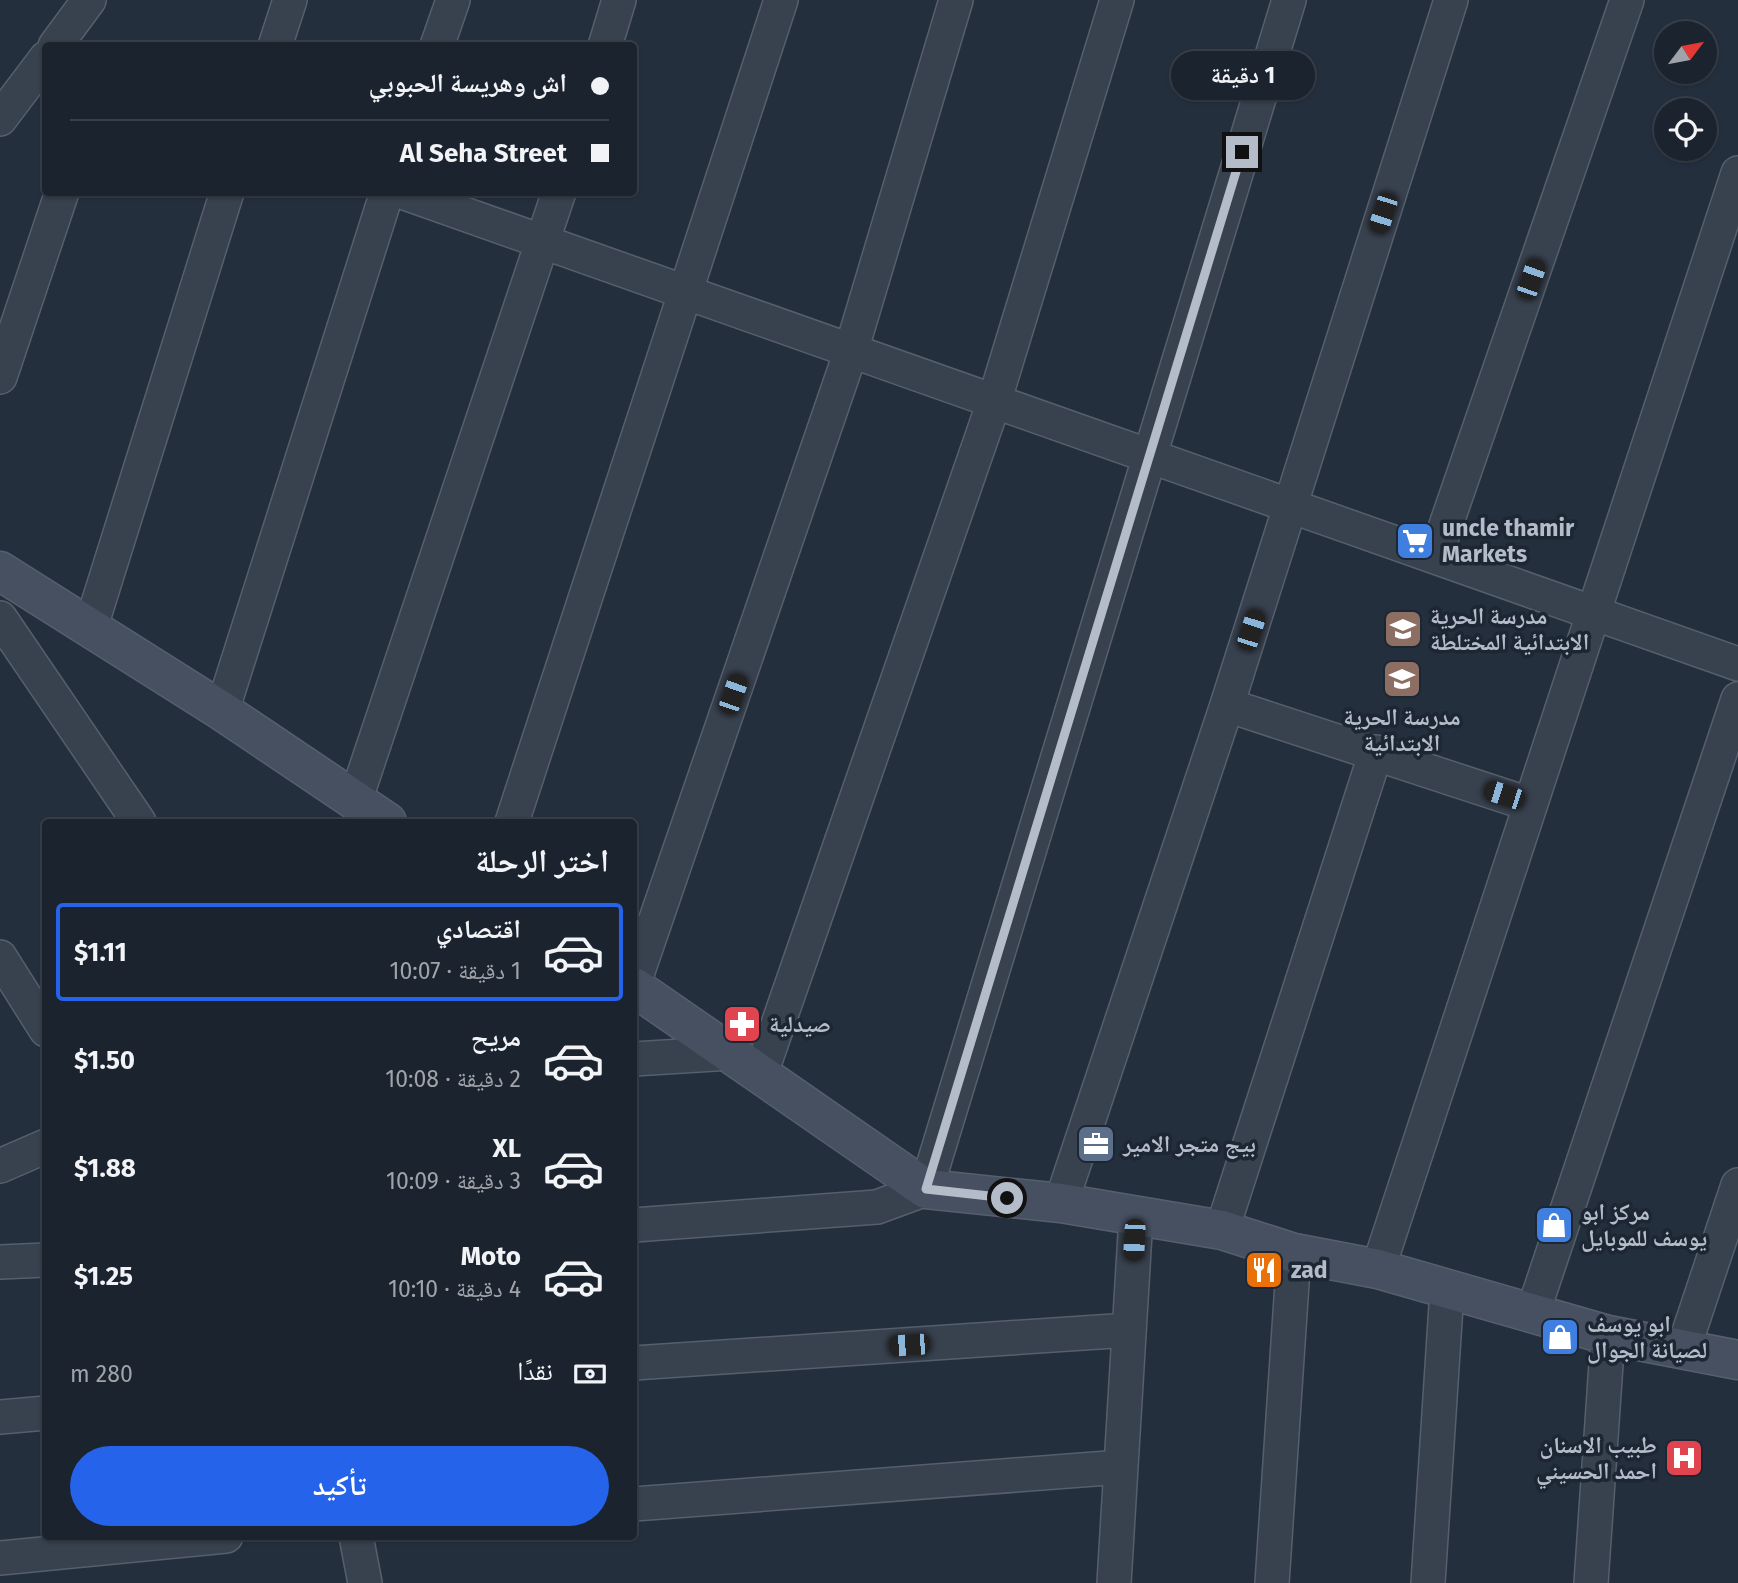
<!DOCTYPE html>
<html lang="ar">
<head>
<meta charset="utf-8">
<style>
	body { margin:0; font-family:"Fira Sans","Noto Naskh Arabic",sans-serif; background:#242b36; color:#f1f3f6; direction:rtl; height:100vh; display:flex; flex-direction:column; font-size:26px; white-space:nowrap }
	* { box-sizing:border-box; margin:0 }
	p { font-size:23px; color:#a0a4aa }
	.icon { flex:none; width:38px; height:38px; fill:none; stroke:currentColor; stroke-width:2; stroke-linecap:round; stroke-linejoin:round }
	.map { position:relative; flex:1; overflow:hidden; direction:ltr }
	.side { position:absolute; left:42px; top:819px; width:595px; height:721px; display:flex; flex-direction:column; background:#1b232e; border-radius:7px; box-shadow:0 2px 5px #0004,0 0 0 2px #39404a; direction:rtl }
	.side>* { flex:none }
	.hud { position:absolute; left:42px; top:42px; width:595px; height:154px; border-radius:7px; box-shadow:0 2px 5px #0004,0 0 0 2px #39404a; direction:rtl; display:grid; align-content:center; height:154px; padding:0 28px; background:#1b232e }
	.needle { width:46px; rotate:58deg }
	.controls { position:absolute; left:1654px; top:21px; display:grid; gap:14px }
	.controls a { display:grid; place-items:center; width:63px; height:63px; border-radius:50%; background:#1b232e; box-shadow:0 2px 5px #0004,0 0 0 2px #39404a; font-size:35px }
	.end { position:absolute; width:32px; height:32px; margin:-16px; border:9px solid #b4bcc9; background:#111; box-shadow:0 0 0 4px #111 }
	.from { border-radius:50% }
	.bubble { position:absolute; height:49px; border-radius:24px; background:#1b232e; box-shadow:0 2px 5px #0004,0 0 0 2px #39404a; font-size:23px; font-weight:700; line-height:49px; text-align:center; direction:rtl }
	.car { position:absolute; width:21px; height:42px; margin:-21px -10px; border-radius:9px; box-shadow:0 0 5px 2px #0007; background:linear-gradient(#222 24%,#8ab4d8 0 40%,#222 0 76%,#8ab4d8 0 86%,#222 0) }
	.hud b { display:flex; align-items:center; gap:24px; height:66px; font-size:26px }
	.hud b+b { border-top:2px solid #39404a }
	.hud i { width:18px; height:18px; background:#f1f3f6 }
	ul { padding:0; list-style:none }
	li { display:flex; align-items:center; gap:21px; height:98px; margin:0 14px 10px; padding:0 14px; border:4px solid transparent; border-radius:7px }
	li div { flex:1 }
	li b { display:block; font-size:26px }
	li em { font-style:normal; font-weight:700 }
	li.on { border-color:#2563eb }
	li>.icon { width:63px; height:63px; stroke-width:1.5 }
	h2 { padding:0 28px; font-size:32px; line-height:84px }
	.pay { display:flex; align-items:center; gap:18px; height:77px; padding:0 28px; font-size:26px }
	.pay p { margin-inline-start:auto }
	.cta { display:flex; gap:14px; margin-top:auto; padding:14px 28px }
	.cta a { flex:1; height:80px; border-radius:42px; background:#2563eb; color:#fff; font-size:28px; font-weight:700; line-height:80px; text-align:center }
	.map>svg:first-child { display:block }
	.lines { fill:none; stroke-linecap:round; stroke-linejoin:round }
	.street-casing { stroke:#565f6c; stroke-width:36 }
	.secondary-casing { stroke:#565f6c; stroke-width:41 }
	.street { stroke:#38414e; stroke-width:33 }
	.secondary { stroke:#465061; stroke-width:38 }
	.route { stroke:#b4bcc9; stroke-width:9 }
	.labels { text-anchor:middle; stroke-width:7; stroke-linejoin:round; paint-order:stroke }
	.poi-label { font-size:23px; font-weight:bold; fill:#b4bcc9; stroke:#1d2633; text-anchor:start }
</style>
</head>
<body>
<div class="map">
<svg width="1738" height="1583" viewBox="0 0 1738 1583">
	<rect width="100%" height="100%" fill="#242f3e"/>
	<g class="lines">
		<defs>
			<path id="street" d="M 55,46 L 89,0
				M 275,46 L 290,0
				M 437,46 L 453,0
				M 605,46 L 619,0
				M 0,119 L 46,58
				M 402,192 L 1738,664
				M 0,377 L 62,192
				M 1435,557 L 1627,0
				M 0,618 L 139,822
				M 91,626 L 227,192
				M 1227,705 L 1529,804
				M 222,711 L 387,192
				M 355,801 L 559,192
				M 512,822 L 781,0
				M 0,957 L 46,1030
				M 634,983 L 851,351 L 956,0
				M 634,1059 L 730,1053
				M 760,1076 L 994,402 L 1117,0
				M 0,1166 L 46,1146
				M 1061,1203 L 1227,705 L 1451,0
				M 634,1225 L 877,1207 L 926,1189 L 1289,0
				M 1222,1230 L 1376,752
				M 0,1262 L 46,1260
				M 1378,1269 L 1738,173
				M 1533,1312 L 1738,699
				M 1683,1350 L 1738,1185
				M 634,1363 L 1129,1330
				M 0,1417 L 46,1413
				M 634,1504 L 1121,1467
				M 356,1536 L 365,1583
				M 0,1558 L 226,1536
				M 1114,1583 L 1136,1217
				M 1272,1583 L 1294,1253
				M 1428,1583 L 1447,1290
				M 1591,1583 L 1608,1335"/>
			<path id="secondary" d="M 0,571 L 222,711 L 387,822
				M 634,987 L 926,1189 L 1061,1203 L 1222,1230 L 1294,1253 L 1378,1269 L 1608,1335 L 1738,1360"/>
		</defs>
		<use href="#street" class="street-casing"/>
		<use href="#secondary" class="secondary-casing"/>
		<use href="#street" class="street"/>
		<use href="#secondary" class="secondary"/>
	</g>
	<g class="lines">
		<path class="route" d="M 1007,1198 L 926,1189 L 1242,152"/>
	</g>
	<defs>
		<symbol id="supermarket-square" viewBox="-11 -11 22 22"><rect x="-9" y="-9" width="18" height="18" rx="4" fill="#3f7fe0" stroke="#1d2633"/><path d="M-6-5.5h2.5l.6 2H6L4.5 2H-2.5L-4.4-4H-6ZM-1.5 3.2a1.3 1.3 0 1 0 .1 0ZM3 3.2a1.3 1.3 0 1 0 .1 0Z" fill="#fff"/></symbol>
		<symbol id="school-square" viewBox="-11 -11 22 22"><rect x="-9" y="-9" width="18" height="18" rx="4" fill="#8d6e63" stroke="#1d2633"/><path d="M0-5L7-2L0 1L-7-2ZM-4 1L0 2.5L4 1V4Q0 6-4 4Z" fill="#fff"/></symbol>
		<symbol id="pharmacy-square" viewBox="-11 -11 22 22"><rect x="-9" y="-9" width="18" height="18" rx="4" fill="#e0444e" stroke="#1d2633"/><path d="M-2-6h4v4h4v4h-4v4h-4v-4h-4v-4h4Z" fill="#fff"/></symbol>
		<symbol id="office-square" viewBox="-11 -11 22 22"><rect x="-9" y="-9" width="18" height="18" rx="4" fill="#5c6f8a" stroke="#1d2633"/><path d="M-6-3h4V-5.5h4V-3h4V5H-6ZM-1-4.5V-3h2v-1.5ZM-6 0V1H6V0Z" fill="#fff"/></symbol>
		<symbol id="shop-square" viewBox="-11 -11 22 22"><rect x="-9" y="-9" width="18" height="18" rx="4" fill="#3f7fe0" stroke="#1d2633"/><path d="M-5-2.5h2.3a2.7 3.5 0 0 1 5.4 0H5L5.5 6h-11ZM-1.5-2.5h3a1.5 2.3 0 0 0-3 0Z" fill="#fff"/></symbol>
		<symbol id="restaurant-square" viewBox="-11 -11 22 22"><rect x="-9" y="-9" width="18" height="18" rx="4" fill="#e8710a" stroke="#1d2633"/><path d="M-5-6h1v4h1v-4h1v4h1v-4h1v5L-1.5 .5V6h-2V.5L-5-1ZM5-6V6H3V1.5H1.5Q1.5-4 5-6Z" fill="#fff"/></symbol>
		<symbol id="hospital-square" viewBox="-11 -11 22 22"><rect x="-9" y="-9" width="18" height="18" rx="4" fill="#e0444e" stroke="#1d2633"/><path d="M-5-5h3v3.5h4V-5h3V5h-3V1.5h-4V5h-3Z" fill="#fff"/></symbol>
	</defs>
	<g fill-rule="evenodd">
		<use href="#supermarket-square" x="1393" y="519" width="44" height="44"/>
		<use href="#school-square" x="1381" y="607" width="44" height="44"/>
		<use href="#school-square" x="1380" y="657" width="44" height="44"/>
		<use href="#pharmacy-square" x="720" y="1002" width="44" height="44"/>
		<use href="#office-square" x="1074" y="1122" width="44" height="44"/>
		<use href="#shop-square" x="1532" y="1203" width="44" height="44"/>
		<use href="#restaurant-square" x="1242" y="1248" width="44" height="44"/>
		<use href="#shop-square" x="1538" y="1315" width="44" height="44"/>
		<use href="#hospital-square" x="1662" y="1436" width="44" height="44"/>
	</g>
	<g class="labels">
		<g class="poi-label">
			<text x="1442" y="536">uncle thamir<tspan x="1442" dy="26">Markets</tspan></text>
			<text x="1430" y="624">مدرسة الحرية<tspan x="1430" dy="26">الابتدائية المختلطة</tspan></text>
			<text x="1402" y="725" text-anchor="middle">مدرسة الحرية<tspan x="1402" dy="26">الابتدائية</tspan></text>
			<text x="769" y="1032">صيدلية</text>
			<text x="1123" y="1152">بيج متجر الامير</text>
			<text x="1581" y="1220">مركز ابو<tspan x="1581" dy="26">يوسف للموبايل</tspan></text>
			<text x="1291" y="1278">zad</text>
			<text x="1587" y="1332">ابو يوسف<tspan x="1587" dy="26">لصيانة الجوال</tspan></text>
			<text x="1657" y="1453" text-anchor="end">طبيب الاسنان<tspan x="1657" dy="26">احمد الحسيني</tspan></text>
		</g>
	</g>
</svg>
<div class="controls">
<a><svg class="needle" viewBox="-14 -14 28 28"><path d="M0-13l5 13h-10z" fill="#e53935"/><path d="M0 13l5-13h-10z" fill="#a0a4aa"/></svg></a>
<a><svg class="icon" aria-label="locate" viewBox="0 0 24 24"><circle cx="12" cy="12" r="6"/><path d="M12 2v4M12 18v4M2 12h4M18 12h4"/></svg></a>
</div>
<i class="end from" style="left:1007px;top:1198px"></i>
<i class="end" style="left:1242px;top:152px"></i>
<div class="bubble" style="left:1171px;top:51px;width:144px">1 دقيقة</div>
<i class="car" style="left:1383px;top:213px;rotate:198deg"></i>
<i class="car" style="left:1531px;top:279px;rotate:19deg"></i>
<i class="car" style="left:1251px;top:630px;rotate:18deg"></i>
<i class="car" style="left:733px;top:694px;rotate:19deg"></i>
<i class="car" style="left:1504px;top:795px;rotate:288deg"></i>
<i class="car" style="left:1134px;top:1240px;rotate:183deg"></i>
<i class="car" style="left:909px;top:1345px;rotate:266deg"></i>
<div class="hud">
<b><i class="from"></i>اش وهريسة الحبوبي</b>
<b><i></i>Al Seha Street</b>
</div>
<section class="side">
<h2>اختر الرحلة</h2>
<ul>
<li class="on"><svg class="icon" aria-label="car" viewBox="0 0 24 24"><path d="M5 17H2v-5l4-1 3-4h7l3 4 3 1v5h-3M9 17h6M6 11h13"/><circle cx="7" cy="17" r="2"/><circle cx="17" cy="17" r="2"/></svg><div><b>اقتصادي</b><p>1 دقيقة · 10:07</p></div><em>$1.11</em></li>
<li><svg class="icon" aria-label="car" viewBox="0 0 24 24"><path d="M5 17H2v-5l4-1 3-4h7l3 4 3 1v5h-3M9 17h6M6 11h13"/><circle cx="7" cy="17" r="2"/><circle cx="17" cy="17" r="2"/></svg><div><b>مريح</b><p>2 دقيقة · 10:08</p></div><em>$1.50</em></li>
<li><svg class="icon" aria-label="car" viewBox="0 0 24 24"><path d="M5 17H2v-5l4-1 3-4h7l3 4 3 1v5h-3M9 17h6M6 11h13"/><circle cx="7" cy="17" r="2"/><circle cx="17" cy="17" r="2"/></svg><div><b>XL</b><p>3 دقيقة · 10:09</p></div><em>$1.88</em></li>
<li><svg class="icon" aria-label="car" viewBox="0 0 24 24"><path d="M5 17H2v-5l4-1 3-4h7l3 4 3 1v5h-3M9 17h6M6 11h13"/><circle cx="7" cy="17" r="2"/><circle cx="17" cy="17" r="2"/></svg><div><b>Moto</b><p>4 دقيقة · 10:10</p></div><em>$1.25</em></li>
</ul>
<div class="pay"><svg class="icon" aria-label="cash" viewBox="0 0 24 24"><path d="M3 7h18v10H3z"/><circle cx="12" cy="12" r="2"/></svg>نقدًا<p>280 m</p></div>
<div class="cta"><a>تأكيد</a></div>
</section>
</div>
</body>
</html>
